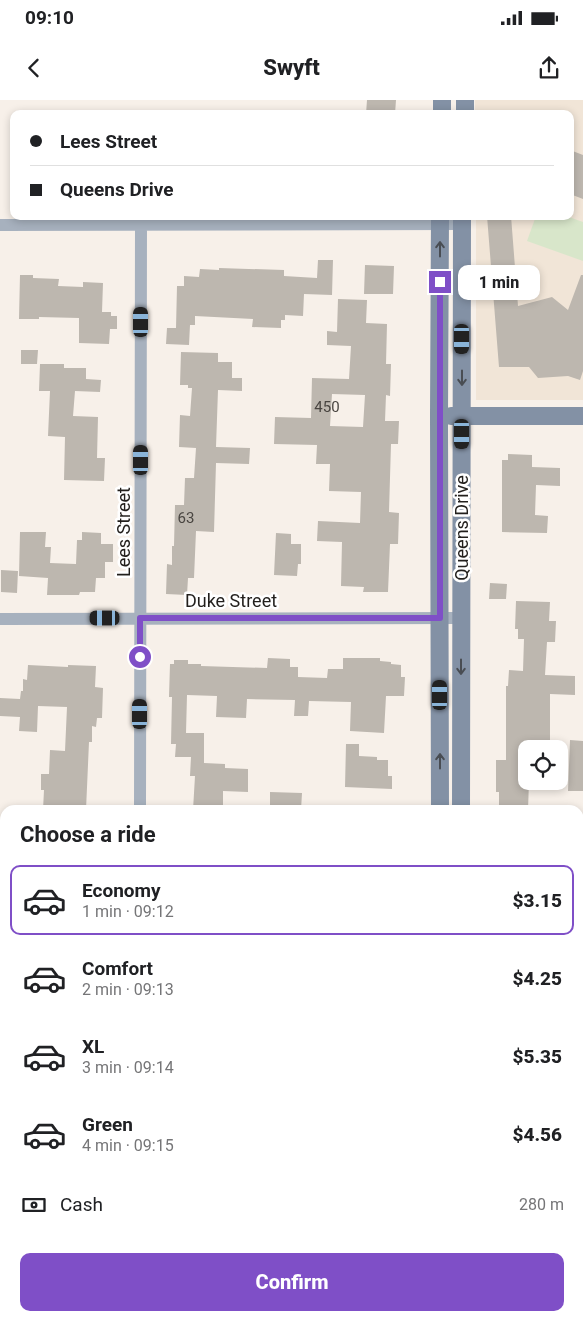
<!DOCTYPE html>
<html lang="en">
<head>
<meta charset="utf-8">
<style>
	body { margin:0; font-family:Roboto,sans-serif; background:#f2f2f2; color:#202124; height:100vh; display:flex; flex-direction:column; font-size:19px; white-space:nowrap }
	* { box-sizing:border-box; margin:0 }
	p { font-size:16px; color:#757577 }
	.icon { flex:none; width:28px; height:28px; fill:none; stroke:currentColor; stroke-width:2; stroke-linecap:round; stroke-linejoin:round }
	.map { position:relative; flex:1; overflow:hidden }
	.drawer { position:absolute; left:0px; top:705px; width:584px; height:516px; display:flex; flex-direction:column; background:#fff; border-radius:15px 15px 0 0; box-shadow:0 2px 8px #0003 }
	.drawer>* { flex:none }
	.hud { position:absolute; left:10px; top:10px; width:564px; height:110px; border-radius:10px; box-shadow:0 2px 8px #0003; display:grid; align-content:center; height:110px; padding:0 20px; background:#fff }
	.tools { position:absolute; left:518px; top:640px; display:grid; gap:10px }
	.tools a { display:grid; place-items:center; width:50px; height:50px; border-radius:10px; background:#fff; box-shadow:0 2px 8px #0003; font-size:25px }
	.end { position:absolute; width:22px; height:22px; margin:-11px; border:6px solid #7f4fc7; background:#fff; box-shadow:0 0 0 2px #fff }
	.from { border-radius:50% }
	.bubble { position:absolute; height:35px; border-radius:10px; background:#fff; box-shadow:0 2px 8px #0003; font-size:16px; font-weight:800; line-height:35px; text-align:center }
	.car { position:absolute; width:15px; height:30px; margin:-15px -8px; border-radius:6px; box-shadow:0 0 4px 1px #0007; background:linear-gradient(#222 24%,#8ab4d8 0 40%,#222 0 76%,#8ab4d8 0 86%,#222 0) }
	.hud b { display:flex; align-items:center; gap:18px; height:48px; font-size:19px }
	.hud b+b { border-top:1px solid #e0e0e0 }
	.hud i { width:12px; height:12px; background:#202124 }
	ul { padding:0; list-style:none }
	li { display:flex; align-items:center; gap:15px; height:70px; margin:0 10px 8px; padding:0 10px; border:2px solid transparent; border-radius:10px }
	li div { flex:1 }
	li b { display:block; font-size:19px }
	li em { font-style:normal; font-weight:800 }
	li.on { border-color:#7f4fc7 }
	li>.icon { width:45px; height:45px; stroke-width:1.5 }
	h2 { padding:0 20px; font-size:22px; line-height:60px }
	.pay { display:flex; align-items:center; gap:12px; height:55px; padding:0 20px; font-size:19px }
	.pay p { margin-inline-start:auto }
	.cta { display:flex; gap:10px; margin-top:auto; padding:10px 20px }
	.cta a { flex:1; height:58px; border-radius:10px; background:#7f4fc7; color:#fff; font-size:20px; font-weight:800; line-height:58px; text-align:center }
	.status { display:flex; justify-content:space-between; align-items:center; height:35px; padding:0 25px; background:#fff; direction:ltr }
	.status svg { height:14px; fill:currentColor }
	header { display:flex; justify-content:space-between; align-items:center; height:65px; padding:0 20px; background:#fff; font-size:22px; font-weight:800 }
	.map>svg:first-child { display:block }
	.built { fill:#f1e5d7 }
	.green { fill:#d8e6ca }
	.building { fill:#bdb7af; fill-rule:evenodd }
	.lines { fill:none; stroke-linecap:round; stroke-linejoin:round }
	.street { stroke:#a7b1be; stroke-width:12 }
	.secondary { stroke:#8391a5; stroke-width:18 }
	.oneway { stroke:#494d53 }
	.route { stroke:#7f4fc7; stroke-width:6 }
	.labels { text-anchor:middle; stroke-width:5; stroke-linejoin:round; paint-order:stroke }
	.number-label { font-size:15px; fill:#494541 }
	.street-label { font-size:18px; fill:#221f1c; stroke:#fff }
</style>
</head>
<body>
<div class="status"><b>09:10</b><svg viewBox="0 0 49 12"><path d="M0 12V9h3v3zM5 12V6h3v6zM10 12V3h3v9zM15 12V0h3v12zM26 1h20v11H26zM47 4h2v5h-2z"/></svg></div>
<header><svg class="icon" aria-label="back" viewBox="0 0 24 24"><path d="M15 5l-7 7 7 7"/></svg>Swyft<svg class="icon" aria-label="share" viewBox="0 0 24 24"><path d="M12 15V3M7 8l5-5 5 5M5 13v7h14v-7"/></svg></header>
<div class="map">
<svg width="583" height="1221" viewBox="0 0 583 1221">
	<rect width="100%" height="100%" fill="#f7f0e9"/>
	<path class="built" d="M 475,0 L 583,0 L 583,300 L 476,300 L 476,116 L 570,116 L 570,14 L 475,14 Z"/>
	<path class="green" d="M 536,116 L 566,116 L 583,122 L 583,161 L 527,141 Z"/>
	<path class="building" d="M 367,0 L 396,0 L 395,14 L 366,14 Z
		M 570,50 L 583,55 L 583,99 L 570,94 Z
		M 487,116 L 511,116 L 518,206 L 552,197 L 568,210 L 581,175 L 583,175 L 583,271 L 580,280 L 568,276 L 538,278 L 529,267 L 499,267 Z
		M 318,160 L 333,160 L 332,195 L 304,194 L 303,216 L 285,215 L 285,220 L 281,220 L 281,228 L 252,227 L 253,219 L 195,216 L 195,225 L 190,225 L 189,245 L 166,244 L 167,228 L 176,228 L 177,186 L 184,186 L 184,176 L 199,177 L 200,169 L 219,170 L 219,168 L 284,170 L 284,176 L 317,178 Z
		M 365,165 L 394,166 L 393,194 L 364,194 Z
		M 20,175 L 33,175 L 33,178 L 59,179 L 58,186 L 83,187 L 83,182 L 103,183 L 102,212 L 111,212 L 111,216 L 117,216 L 117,229 L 110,229 L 109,244 L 79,243 L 79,218 L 39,217 L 39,219 L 19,219 Z
		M 338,199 L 367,200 L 366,223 L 387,224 L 386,264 L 391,264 L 390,296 L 386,295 L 385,321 L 399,321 L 398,344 L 391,344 L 389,412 L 399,413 L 398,444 L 390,444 L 388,492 L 363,492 L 364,487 L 341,486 L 342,442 L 317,441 L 318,421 L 360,423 L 361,392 L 329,391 L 330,364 L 316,364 L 317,345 L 274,344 L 275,317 L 311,318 L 312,278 L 349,279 L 351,246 L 327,245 L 327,231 L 337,232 ZM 332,294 L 365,295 L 363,327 L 330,326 Z
		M 21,250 L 38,250 L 37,264 L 21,264 Z
		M 181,252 L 218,253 L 218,262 L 232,262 L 232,278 L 242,278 L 242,291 L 218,290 L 216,347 L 250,348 L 249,364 L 216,363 L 214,432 L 196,431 L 194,478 L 188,478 L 187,495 L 166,494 L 167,464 L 172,465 L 172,446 L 174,446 L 175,405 L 184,405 L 185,378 L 194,378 L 196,348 L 179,347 L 180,315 L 190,316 L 192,288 L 188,288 L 188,285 L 180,285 Z
		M 40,264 L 64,264 L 64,268 L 86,268 L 86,279 L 101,280 L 100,292 L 75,291 L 73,316 L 98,317 L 97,358 L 105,358 L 104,381 L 64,380 L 65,337 L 48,336 L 50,291 L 39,291 Z
		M 508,354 L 532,355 L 532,367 L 560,368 L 560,386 L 536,385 L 535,415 L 548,416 L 547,433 L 502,432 L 502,360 L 508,360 Z
		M 20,432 L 46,432 L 45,447 L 51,447 L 50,463 L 76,464 L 77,440 L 82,440 L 82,432 L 101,433 L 101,444 L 113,444 L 113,462 L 105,462 L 105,478 L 96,478 L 95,492 L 80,492 L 79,495 L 47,495 L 48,478 L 19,476 Z
		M 276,433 L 291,434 L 291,444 L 301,444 L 301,464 L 298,464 L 297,476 L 274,475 Z
		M 1,470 L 18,471 L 17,493 L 1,492 Z
		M 490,483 L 507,484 L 506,499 L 489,499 Z
		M 516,501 L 550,502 L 549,521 L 556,521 L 555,542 L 547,542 L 545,575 L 575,576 L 575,595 L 550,594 L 550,646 L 526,646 L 526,681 L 529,681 L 528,710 L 499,710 L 499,692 L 496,692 L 496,660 L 506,660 L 506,586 L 508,586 L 509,570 L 523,571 L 524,539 L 518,539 L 518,529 L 515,529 Z
		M 268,558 L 290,559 L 290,567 L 298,567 L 298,577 L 327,578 L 328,569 L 343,569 L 343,558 L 380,558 L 380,561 L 391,562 L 391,564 L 401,565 L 401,577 L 405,577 L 404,596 L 386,596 L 384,633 L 350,631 L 351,602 L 309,601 L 308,616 L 294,616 L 295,600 L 247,599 L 246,618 L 216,617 L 217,596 L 187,595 L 186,633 L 204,633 L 204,663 L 225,664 L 225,668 L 248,669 L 248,692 L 223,691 L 223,710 L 193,710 L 195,676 L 190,676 L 191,657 L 175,657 L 176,644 L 171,644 L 172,597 L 169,597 L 170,564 L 174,564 L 174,560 L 188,560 L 188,564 L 201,564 L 201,566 L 267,568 Z
		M 28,565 L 68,567 L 68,565 L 96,566 L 95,587 L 103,588 L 102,618 L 97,618 L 96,627 L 92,626 L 92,642 L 89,642 L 86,710 L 43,710 L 44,690 L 41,690 L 41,674 L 49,674 L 50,650 L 65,651 L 67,607 L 38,606 L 37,632 L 19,631 L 20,617 L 0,616 L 0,598 L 20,599 L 21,591 L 23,591 L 23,579 L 27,580 Z
		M 570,640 L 583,641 L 583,691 L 568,691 Z
		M 346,644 L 359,644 L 359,656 L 377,657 L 377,660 L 388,660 L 388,676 L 392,676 L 392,689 L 345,687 Z
		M 270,692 L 302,693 L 301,710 L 270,710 Z"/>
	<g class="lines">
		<path class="street" d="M 0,125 L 462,124
			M 0,519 L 461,518
			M 140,710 L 141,124
			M 579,797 L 583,797
			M 0,914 L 5,914
			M 140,1221 L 140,1216"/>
		<path class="secondary" d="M 442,14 L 442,0
			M 465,14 L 465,0
			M 451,316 L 583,316
			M 440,710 L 439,315 L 440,116
			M 461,710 L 462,116
			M 431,1221 L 431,1216
			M 455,1221 L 455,1216"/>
	</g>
	<defs><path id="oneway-shaft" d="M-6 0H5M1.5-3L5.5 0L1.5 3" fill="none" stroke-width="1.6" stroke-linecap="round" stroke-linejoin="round" transform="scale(1.25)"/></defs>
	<g class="oneway">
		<use href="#oneway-shaft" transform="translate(440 149) rotate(-90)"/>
		<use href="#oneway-shaft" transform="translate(462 278) rotate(90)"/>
		<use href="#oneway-shaft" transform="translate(461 567) rotate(90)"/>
		<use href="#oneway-shaft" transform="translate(440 661) rotate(-90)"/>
	</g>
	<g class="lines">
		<path class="route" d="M 140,557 L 140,518 L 440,518 L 440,182"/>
	</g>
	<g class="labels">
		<g class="number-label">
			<text x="327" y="312">450</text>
			<text x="186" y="423">63</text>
		</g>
		<g class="street-label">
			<text transform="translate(462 428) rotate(-90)" y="6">Queens Drive</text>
			<text transform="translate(124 432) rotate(-90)" y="6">Lees Street</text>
			<text x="231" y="507">Duke Street</text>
		</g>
	</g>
</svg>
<div class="tools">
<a><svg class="icon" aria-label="locate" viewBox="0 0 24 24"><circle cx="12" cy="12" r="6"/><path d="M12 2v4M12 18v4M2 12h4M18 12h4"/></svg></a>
</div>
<i class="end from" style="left:140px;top:557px"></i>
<i class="end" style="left:440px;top:182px"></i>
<div class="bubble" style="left:458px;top:165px;width:82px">1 min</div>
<i class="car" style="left:141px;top:222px;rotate:0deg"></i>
<i class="car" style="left:462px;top:239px;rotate:180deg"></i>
<i class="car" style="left:462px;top:334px;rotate:180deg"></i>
<i class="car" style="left:141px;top:360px;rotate:0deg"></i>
<i class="car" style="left:105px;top:518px;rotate:270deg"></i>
<i class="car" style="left:440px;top:595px;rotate:0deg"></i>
<i class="car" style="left:140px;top:614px;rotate:0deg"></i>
<div class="hud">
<b><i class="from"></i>Lees Street</b>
<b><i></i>Queens Drive</b>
</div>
<section class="drawer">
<h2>Choose a ride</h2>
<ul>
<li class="on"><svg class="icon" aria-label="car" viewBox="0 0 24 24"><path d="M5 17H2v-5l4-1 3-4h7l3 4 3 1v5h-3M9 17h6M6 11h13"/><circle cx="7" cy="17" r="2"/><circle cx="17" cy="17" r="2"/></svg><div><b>Economy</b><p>1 min · 09:12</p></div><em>$3.15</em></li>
<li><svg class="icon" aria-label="car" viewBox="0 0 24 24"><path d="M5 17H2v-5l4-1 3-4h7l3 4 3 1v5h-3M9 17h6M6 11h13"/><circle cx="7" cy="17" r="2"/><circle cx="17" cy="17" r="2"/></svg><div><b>Comfort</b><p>2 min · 09:13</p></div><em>$4.25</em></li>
<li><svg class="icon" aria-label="car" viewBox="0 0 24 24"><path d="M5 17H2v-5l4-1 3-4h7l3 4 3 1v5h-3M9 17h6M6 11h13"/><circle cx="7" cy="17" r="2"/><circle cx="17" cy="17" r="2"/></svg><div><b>XL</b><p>3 min · 09:14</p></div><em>$5.35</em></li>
<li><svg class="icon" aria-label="car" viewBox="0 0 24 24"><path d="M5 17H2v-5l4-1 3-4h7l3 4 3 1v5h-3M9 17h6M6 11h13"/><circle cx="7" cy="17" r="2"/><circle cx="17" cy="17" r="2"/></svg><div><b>Green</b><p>4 min · 09:15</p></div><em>$4.56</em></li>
</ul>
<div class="pay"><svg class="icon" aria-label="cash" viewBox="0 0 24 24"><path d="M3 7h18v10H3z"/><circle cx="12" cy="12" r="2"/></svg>Cash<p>280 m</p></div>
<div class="cta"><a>Confirm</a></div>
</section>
</div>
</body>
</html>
